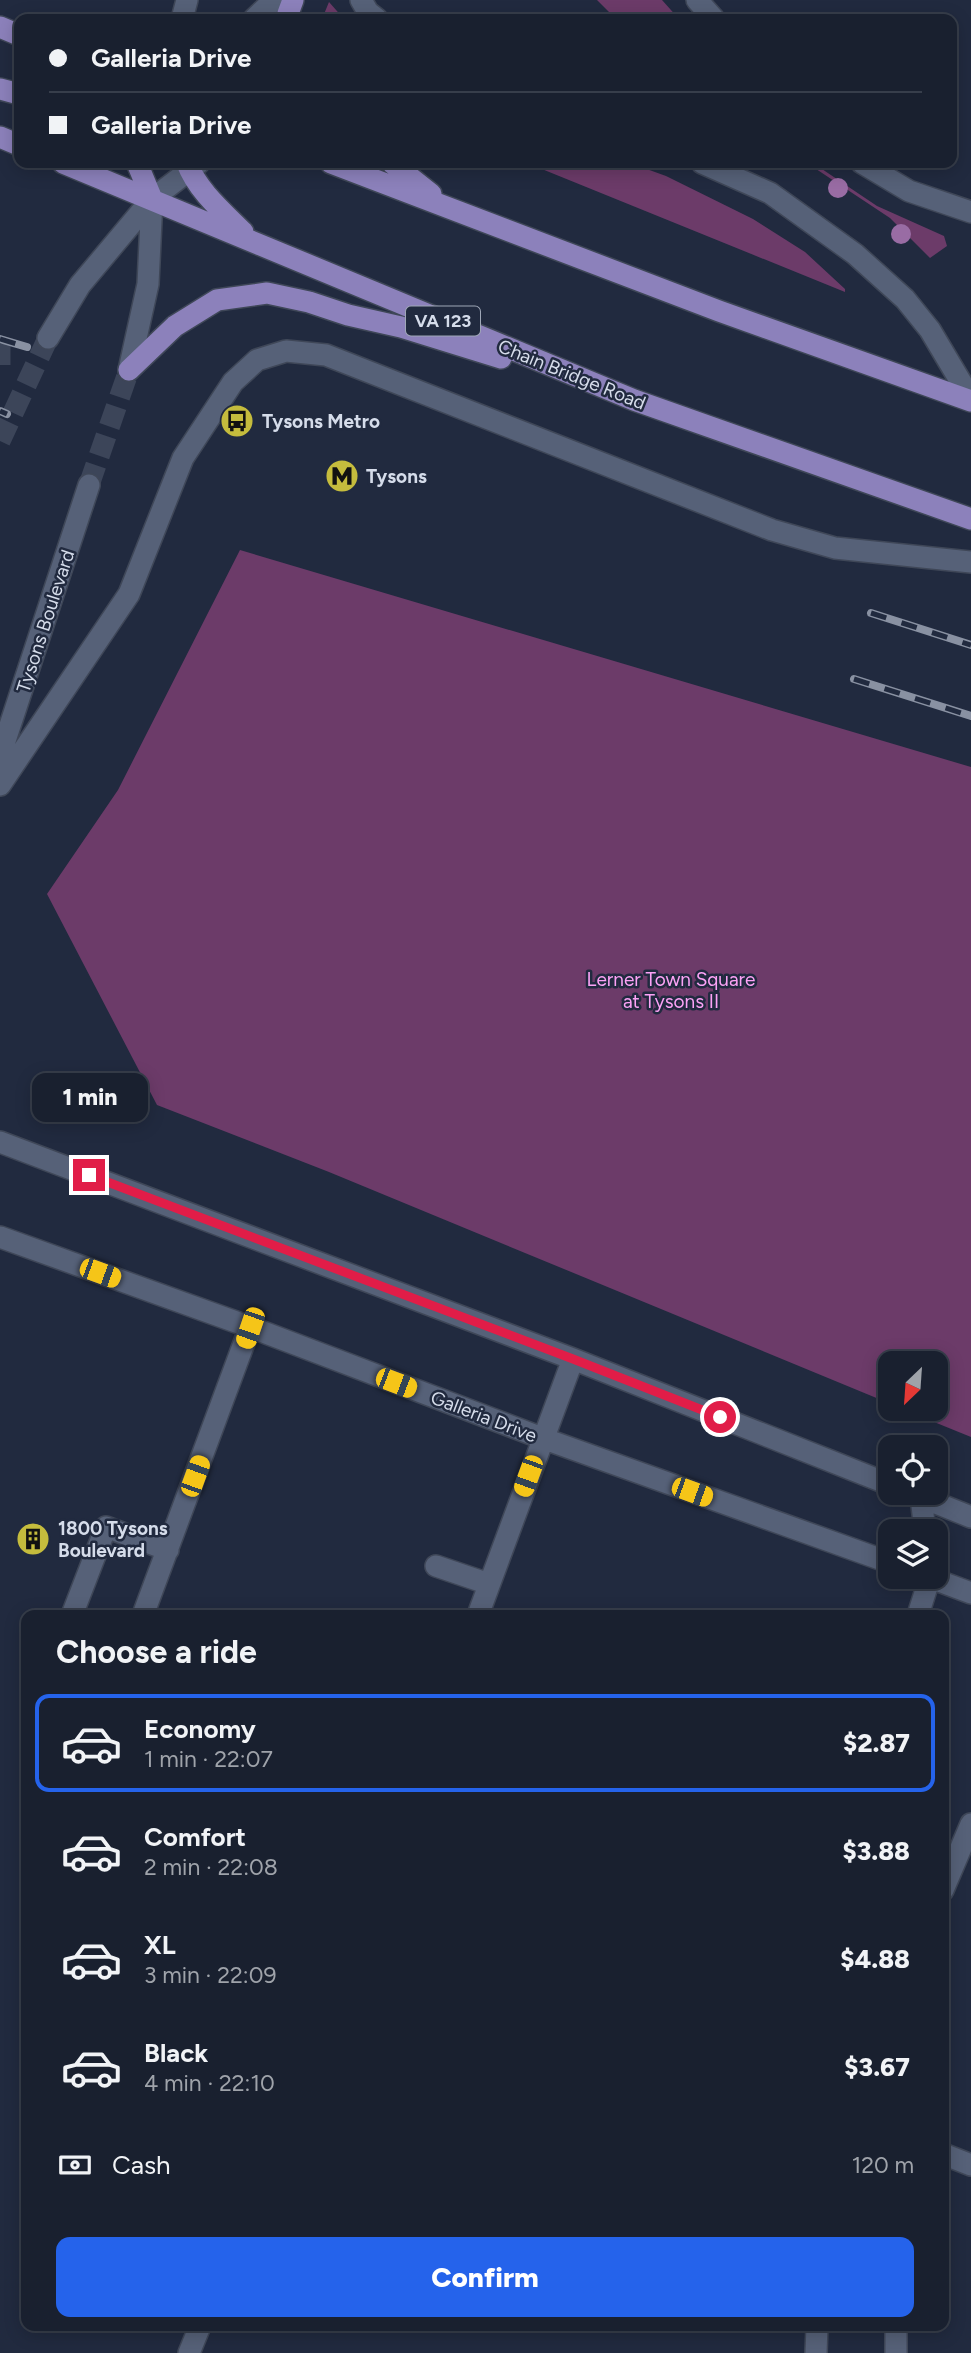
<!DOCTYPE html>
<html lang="en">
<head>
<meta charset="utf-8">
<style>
	body { margin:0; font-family:Figtree,sans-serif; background:#222837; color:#f1f3f6; height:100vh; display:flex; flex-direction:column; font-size:26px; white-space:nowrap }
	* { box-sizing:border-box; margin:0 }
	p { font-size:23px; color:#9fa3aa }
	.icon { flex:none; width:38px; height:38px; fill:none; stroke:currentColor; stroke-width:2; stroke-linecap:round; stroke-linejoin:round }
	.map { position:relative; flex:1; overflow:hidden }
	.drawer { position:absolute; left:21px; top:1610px; width:928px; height:721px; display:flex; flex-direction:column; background:#19202f; border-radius:14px; box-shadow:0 4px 18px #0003,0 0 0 2px #373e4b }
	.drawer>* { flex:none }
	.guide { position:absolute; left:14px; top:14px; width:943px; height:154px; border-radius:14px; box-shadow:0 4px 18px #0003,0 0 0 2px #373e4b; display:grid; align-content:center; height:154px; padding:0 35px; background:#19202f }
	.needle { width:46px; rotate:205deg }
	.fabs { position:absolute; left:878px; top:1351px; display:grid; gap:14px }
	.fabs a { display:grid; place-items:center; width:70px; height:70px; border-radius:14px; background:#19202f; box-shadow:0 4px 18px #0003,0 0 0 2px #373e4b; font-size:35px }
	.end { position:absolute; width:32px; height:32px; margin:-16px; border:9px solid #e11d48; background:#fff; box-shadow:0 0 0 4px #fff }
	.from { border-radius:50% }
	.bubble { position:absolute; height:49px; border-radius:14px; background:#19202f; box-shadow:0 4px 18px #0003,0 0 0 2px #373e4b; font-size:23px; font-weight:800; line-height:49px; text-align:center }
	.car { position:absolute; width:21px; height:42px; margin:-21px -10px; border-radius:9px; box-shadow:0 0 5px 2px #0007; background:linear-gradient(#f5c518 24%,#345 0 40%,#f5c518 0 76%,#345 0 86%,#f5c518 0) }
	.guide b { display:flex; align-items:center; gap:24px; height:66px; font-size:26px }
	.guide b+b { border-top:2px solid #373e4b }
	.guide i { width:18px; height:18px; background:#f1f3f6 }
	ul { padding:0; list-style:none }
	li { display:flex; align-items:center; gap:21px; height:98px; margin:0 14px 10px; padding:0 21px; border:4px solid transparent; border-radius:14px }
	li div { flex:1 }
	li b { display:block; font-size:26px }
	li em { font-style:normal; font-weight:800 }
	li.selected { border-color:#2563eb }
	li>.icon { width:63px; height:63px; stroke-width:1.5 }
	h2 { padding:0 35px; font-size:32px; line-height:84px }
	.pay { display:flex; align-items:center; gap:18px; height:77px; padding:0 35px; font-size:26px }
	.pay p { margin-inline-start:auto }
	.cta { display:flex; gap:14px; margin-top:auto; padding:14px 35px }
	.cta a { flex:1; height:80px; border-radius:14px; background:#2563eb; color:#fff; font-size:28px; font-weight:800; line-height:80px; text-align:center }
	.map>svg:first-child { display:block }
	.green { fill:#6c3b69 }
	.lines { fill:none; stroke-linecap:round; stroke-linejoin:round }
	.minor-tunnel { stroke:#3c4559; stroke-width:21; stroke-dasharray:21 10; stroke-linecap:butt }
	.major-tunnel { stroke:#3c4559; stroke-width:21; stroke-dasharray:21 10; stroke-linecap:butt }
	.minor-casing { stroke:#3f4758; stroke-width:24 }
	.major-casing { stroke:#3f4758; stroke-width:24 }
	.minor { stroke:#566178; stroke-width:21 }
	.major { stroke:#8c81bb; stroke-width:21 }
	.rail-casing { stroke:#8991a2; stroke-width:8 }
	.rail { stroke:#212a3f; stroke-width:5; stroke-dasharray:16; stroke-linecap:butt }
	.tree { fill:#996ca4 }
	.route { stroke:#e11d48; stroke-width:9 }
	.labels { text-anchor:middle; stroke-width:5; stroke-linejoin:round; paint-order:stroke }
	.shield { fill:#212a3f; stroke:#9fa7b7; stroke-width:2 }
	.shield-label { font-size:18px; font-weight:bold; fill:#d5dcea }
	.street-label { font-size:19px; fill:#d5dcea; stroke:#212a3f }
	.poi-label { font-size:19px; font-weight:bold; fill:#d5dcea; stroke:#212a3f; text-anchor:start }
	.park-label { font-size:19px; fill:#fca2f6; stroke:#212a3f }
</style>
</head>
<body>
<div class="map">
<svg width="971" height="2353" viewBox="0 0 971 2353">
	<rect width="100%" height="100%" fill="#212a3f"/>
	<path class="green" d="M 597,0 L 662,0 L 679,19 L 616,19 Z
		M 329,2 L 344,19 L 322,19 Z
		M 527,163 L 630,163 L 666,176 L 753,219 L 805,252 L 845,289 L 845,292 Z
		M 807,163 L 813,163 L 877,206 L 944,236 L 947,246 L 930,258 L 890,218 Z
		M 240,550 L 971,767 L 971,1437 L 902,1409 L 936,1409 L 936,1363 L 891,1363 L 891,1404 L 329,1172 L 157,1105 L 47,894 L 118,790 Z"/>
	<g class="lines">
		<path class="minor-tunnel" d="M 0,441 L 48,338
			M 89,485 L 129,370"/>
		<path class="major-tunnel" d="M 0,344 L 0,370"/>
		<defs>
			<path id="minor" d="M 361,0 L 368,12 L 377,19
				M 697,0 L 714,19
				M 182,19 L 187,0
				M 254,19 L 274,0
				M 702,163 L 770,193 L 855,254 L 905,299 L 930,330 L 971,399
				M 862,163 L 909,191 L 971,212
				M 48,338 L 80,285 L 152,199 L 199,163
				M 129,370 L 148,284 L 152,199
				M 0,756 L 89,485
				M 0,785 L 129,594 L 183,458 L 233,382 L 257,360 L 286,351 L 326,355 L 772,530 L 835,548 L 971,562
				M 0,1142 L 573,1359 L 891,1485
				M 0,1237 L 250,1327 L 542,1438 L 891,1563
				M 911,1493 L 971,1517
				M 921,1497 L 925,1531
				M 436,1566 L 489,1584
				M 928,1577 L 971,1593
				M 72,1615 L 106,1527 L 168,1550
				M 143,1615 L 250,1327
				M 478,1615 L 573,1359
				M 918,1615 L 930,1577
				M 943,1890 L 971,1824
				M 943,2154 L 971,2165
				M 189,2353 L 200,2326
				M 816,2353 L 817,2326
				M 896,2353 L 896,2326"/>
			<path id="major" d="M 286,19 L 293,0
				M 0,27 L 19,35
				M 0,89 L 19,94
				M 0,137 L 19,145
				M 63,163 L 634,400 L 971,519
				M 137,163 L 152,199
				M 187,163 C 197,190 223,212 243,232
				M 331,163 L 719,311 L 971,401
				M 392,163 L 431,194
				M 129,370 L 175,326 L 217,300 L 267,293 L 309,302 L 348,315 L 401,327 L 501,358"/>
		</defs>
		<use href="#minor" class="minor-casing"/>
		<use href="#major" class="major-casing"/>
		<use href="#minor" class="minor"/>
		<use href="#major" class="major"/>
		<defs>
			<path id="rail" d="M 0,339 L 27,347
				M 0,411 L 7,414
				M 871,613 L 971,645
				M 854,679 L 971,716"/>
		</defs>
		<use href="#rail" class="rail-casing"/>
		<use href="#rail" class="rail"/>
	</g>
	<g class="tree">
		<circle cx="838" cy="188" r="10"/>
		<circle cx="901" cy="234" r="10"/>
	</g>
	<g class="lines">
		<path class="route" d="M 89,1175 L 573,1359 L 720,1417"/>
	</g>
	<defs>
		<symbol id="bus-disc" viewBox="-11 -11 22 22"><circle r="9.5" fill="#c5bc3d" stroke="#212a3f"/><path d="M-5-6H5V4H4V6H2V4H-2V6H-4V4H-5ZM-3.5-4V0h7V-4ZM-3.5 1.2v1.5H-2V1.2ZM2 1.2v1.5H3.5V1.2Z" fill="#111"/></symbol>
		<symbol id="metro-disc" viewBox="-11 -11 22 22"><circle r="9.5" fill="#c5bc3d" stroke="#212a3f"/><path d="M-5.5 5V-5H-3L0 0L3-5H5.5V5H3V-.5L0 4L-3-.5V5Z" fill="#111"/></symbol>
		<symbol id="building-disc" viewBox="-11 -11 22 22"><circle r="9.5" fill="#c5bc3d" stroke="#212a3f"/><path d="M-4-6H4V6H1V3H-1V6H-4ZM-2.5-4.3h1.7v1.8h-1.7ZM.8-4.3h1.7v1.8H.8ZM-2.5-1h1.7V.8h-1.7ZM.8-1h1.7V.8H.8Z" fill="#111"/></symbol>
	</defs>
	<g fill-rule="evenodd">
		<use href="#bus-disc" x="218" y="402" width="38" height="38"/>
		<use href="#metro-disc" x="323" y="457" width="38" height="38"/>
		<use href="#building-disc" x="14" y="1520" width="38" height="38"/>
	</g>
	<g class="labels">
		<rect class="shield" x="406" y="306.5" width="74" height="29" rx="5"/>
		<g class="shield-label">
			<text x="443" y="327">VA 123</text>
		</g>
		<g class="street-label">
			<text transform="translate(572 374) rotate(22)" y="7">Chain Bridge Road</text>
			<text transform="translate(45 621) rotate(-72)" y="7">Tysons Boulevard</text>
			<text transform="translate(484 1416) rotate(21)" y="7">Galleria Drive</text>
		</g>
		<g class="poi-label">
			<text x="262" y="428">Tysons Metro</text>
			<text x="366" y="483">Tysons</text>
			<text x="58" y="1535">1800 Tysons<tspan x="58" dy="22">Boulevard</tspan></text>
		</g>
		<g class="park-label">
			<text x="671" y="986">Lerner Town Square<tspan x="671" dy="22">at Tysons II</tspan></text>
		</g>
	</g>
</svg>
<div class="fabs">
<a><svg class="needle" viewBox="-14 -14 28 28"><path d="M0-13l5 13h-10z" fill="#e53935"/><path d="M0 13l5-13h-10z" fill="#9fa3aa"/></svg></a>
<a><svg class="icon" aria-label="locate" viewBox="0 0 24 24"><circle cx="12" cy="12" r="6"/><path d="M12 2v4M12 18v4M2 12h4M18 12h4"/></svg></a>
<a><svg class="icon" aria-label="layers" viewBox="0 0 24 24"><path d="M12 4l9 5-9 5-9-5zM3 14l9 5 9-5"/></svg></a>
</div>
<i class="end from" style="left:720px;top:1417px"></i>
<i class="end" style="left:89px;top:1175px"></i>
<div class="bubble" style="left:32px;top:1073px;width:116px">1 min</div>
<i class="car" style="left:100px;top:1273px;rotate:110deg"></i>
<i class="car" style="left:250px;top:1328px;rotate:199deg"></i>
<i class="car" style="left:396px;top:1383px;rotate:111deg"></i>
<i class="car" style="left:195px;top:1476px;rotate:20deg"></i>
<i class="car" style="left:528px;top:1476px;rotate:200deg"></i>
<i class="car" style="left:692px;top:1492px;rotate:110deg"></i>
<div class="guide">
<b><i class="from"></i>Galleria Drive</b>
<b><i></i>Galleria Drive</b>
</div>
<section class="drawer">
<h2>Choose a ride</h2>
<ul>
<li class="selected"><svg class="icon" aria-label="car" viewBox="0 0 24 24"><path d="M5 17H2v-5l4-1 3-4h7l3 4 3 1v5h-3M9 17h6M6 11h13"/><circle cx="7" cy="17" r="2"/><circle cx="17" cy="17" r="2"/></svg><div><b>Economy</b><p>1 min · 22:07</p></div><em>$2.87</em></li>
<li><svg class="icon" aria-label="car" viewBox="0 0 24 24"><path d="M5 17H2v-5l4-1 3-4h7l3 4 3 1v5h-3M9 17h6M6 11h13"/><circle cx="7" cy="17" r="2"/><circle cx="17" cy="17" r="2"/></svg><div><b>Comfort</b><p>2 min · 22:08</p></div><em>$3.88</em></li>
<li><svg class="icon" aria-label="car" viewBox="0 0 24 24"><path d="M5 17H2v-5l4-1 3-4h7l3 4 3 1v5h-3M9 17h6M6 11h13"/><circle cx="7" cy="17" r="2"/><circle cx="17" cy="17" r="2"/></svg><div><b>XL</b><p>3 min · 22:09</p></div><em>$4.88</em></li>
<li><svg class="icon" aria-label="car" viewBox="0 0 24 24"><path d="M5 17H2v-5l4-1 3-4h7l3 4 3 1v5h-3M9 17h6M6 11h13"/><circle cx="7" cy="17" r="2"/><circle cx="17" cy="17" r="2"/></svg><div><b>Black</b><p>4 min · 22:10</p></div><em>$3.67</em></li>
</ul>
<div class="pay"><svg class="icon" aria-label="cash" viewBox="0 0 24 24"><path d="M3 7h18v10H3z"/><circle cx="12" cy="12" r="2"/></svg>Cash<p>120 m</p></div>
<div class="cta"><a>Confirm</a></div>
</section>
</div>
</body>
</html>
